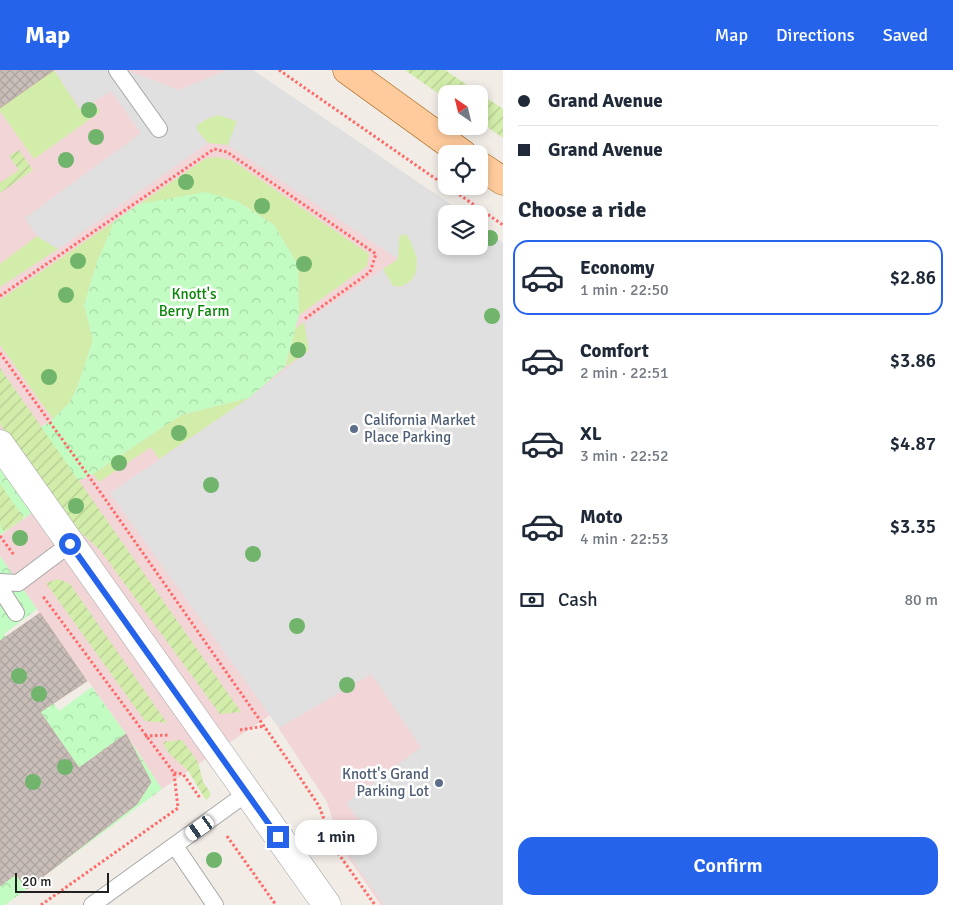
<!DOCTYPE html>
<html lang="en">
<head>
<meta charset="utf-8">
<style>
	body { margin:0; font-family:Signika,sans-serif; background:#f6f6f7; color:#1f2937; height:100vh; display:flex; flex-direction:column; font-size:19px; white-space:nowrap }
	* { box-sizing:border-box; margin:0 }
	p { font-size:16px; color:#747a83 }
	.icon { flex:none; width:28px; height:28px; fill:none; stroke:currentColor; stroke-width:2; stroke-linecap:round; stroke-linejoin:round }
	.map { position:relative; flex:1; overflow:hidden }
	.side { display:flex; flex-direction:column; background:#fff; width:450px }
	.side>* { flex:none }
	.banner { display:grid; align-content:center; height:110px; padding:0 15px; background:#fff }
	.needle { width:32px; rotate:325deg }
	.buttons { position:absolute; left:438px; top:15px; display:grid; gap:10px }
	.buttons a { display:grid; place-items:center; width:50px; height:50px; border-radius:10px; background:#fff; box-shadow:0 2px 8px #0003; font-size:25px }
	.scale { position:absolute; left:15px; bottom:12px; width:94px; box-sizing:border-box; padding-left:5px; border:2px solid #202020; border-top:0; font-size:14px; line-height:18px; white-space:nowrap; color:#202020; -webkit-text-stroke:4px #fff; paint-order:stroke }
	.end { position:absolute; width:22px; height:22px; margin:-11px; border:6px solid #2563eb; background:#fff; box-shadow:0 0 0 2px #fff }
	.from { border-radius:50% }
	.bubble { position:absolute; height:35px; border-radius:15px; background:#fff; box-shadow:0 2px 8px #0003; font-size:16px; font-weight:600; line-height:35px; text-align:center }
	.car { position:absolute; width:15px; height:30px; margin:-15px -8px; border-radius:6px; box-shadow:0 0 4px 1px #0007; background:linear-gradient(#fff 24%,#345 0 40%,#fff 0 76%,#345 0 86%,#fff 0) }
	.banner b { display:flex; align-items:center; gap:18px; height:48px; font-size:19px }
	.banner b+b { border-top:1px solid #e0e1e3 }
	.banner i { width:12px; height:12px; background:#1f2937 }
	ul { padding:0; list-style:none }
	li { display:flex; align-items:center; gap:15px; height:75px; margin:0 10px 8px; padding:0 5px; border:2px solid transparent; border-radius:15px }
	li div { flex:1 }
	li b { display:block; font-size:19px }
	li em { font-style:normal; font-weight:600 }
	li.on { border-color:#2563eb }
	li>.icon { width:45px; height:45px; stroke-width:1.5 }
	h2 { padding:0 15px; font-size:22px; line-height:60px }
	.pay { display:flex; align-items:center; gap:12px; height:55px; padding:0 15px; font-size:19px }
	.pay p { margin-inline-start:auto }
	.action { display:flex; gap:10px; margin-top:auto; padding:10px 15px }
	.action a { flex:1; height:58px; border-radius:15px; background:#2563eb; color:#fff; font-size:20px; font-weight:600; line-height:58px; text-align:center }
	header { display:flex; align-items:center; gap:30px; box-sizing:border-box; height:70px; padding:0 25px; background:#2563eb; color:#fff }
	header strong { font-size:24px }
	nav { display:flex; gap:28px; margin-inline-start:auto; font-size:18px }
	main { display:flex; flex:1; min-height:0 }
	.map>svg:first-child { display:block }
	.commercial { fill:#f2d5d7 }
	.grass { fill:#d2edaa }
	.park { fill:url(#park-crowns) }
	.garden { fill:url(#garden-furrows) }
	.parking { fill:#e0e0e0 }
	.building { fill:url(#building-cross-hatch); stroke:#c4b1a8 }
	.lines { fill:none; stroke-linecap:round; stroke-linejoin:round }
	.service-casing { stroke:#a7a7a7; stroke-width:18 }
	.minor-casing { stroke:#a7a7a7; stroke-width:29 }
	.primary-casing { stroke:#9c5900; stroke-width:29 }
	.path { stroke:#ff6a69; stroke-width:3; stroke-dasharray:2.5 2.5; stroke-linecap:butt }
	.service { stroke:#fff; stroke-width:16 }
	.minor { stroke:#fff; stroke-width:28 }
	.primary { stroke:#ffcb9d; stroke-width:28 }
	.tree { fill:#71b46b }
	.route { stroke:#2563eb; stroke-width:6 }
	.service-dot { fill:#5c6f8a; stroke:#fff; stroke-width:2 }
	.labels { text-anchor:middle; stroke-width:5; stroke-linejoin:round; paint-order:stroke }
	.park-label { font-size:15px; fill:#088607; stroke:#fff }
	.service-label { font-size:15px; fill:#4e5e75; stroke:#fff; text-anchor:start }
</style>
</head>
<body>
<header>
<strong>Map</strong>
<nav><a>Map</a><a>Directions</a><a>Saved</a></nav>
</header>
<main>
<div class="map">
<svg width="503" height="835" viewBox="0 0 503 835">
	<defs>
		<pattern id="park-crowns" width="20" height="18" patternUnits="userSpaceOnUse" patternTransform="scale(1.25)"><rect width="20" height="18" fill="#c3fcc2"/><path d="M2 6a3 3 0 1 1 6 0M12 15a3 3 0 1 1 6 0" fill="none" stroke="#a7d8a6"/></pattern>
		<pattern id="garden-furrows" width="10" height="10" patternUnits="userSpaceOnUse" patternTransform="scale(1.25)"><rect width="10" height="10" fill="#d2edaa"/><path d="M-1 1l2-2M0 10L10 0M9 11l2-2" fill="none" stroke="#b4cb92"/></pattern>
		<pattern id="building-cross-hatch" width="8" height="8" patternUnits="userSpaceOnUse" patternTransform="scale(1.25)"><rect width="8" height="8" fill="#c9beb9"/><path d="M0 0l8 8M0 8l8-8" fill="none" stroke="#aca39f"/></pattern>
	</defs>
	<rect width="100%" height="100%" fill="#f1ece6"/>
	<path class="commercial" d="M 0,0 L 253,0 L 446,144 L 446,176 L 479,176 L 503,835 L 381,835 L 341,777 L 327,732 L 270,645 L 162,719 L 126,664 L 0,487 L 0,465 L 78,411 L 93,404 L 53,349 L 0,386 Z"/>
	<path class="grass" d="M 54,0 L 80,40 L 94,33 L 100,42 L 34,89 L 0,41 L 0,38 Z
		M 218,45 L 237,51 L 228,75 L 208,73 L 197,60 L 197,55 L 207,49 Z
		M 217,87 L 233,91 L 369,184 L 367,196 L 299,245 L 298,195 L 274,155 L 237,131 L 114,152 L 97,192 L 84,235 L 93,270 L 77,318 L 69,333 L 53,349 L 0,275 L 0,230 L 205,89 Z
		M 406,164 C 411,171 416,180 417,189 C 419,205 409,219 393,216 L 383,199 L 398,189 L 399,166 Z
		M 37,166 L 58,179 L 0,217 L 0,194 Z
		M 304,252 L 309,280 L 286,297 L 295,259 Z
		M 249,328 L 159,389 L 151,377 L 99,412 L 93,404 L 181,345 Z"/>
	<path class="park" d="M 205,122 L 237,131 L 274,155 L 298,195 L 299,245 L 285,297 L 249,328 L 181,345 L 93,404 L 78,411 L 0,465 L 0,386 L 53,349 L 69,333 L 77,318 L 93,270 L 84,235 L 97,192 L 114,152 L 139,134 Z
		M 0,486 L 37,539 L 4,564 L 59,641 L 92,617 L 126,664 L 162,719 L 5,835 L 0,835 Z"/>
	<path class="garden" d="M 405,0 L 445,0 L 503,39 L 503,68 L 479,51 L 479,24 L 446,24 L 446,29 Z
		M 19,80 L 33,100 L 0,123 L 0,113 L 19,100 L 9,86 Z
		M 0,298 L 241,642 L 220,644 L 100,480 L 77,459 L 53,429 L 0,354 Z
		M 0,414 L 24,448 L 4,462 L 0,455 Z
		M 58,509 L 70,514 L 167,653 L 145,651 L 46,513 Z
		M 182,670 L 198,692 L 203,712 L 210,722 L 210,726 L 206,730 C 200,721 195,711 189,702 C 181,692 167,686 163,672 Z"/>
	<path class="parking" d="M 54,0 L 126,0 L 179,20 L 227,0 L 253,0 L 465,144 L 446,144 L 446,176 L 479,176 L 479,154 L 503,173 L 503,835 L 384,835 L 342,774 L 365,758 L 346,733 L 421,677 L 371,604 L 279,658 L 110,423 L 249,328 L 309,281 L 305,252 L 383,199 L 393,216 L 400,217 L 410,212 L 416,204 L 417,189 L 411,172 L 406,164 L 399,166 L 398,189 L 228,75 L 237,51 L 218,45 L 207,49 L 197,55 L 197,60 L 208,73 L 58,179 L 37,166 L 25,148 L 141,63 L 111,21 L 81,40 Z"/>
	<path class="building" d="M 0,0 L 54,0 L 0,38 Z
		M 40,543 L 87,611 L 40,642 L 79,698 L 126,664 L 151,712 L 137,734 L 27,819 L 16,804 L 0,816 L 0,571 Z"/>
	<g class="lines">
		<defs>
			<path id="service" d="M 117,0 L 159,59
				M 0,512 L 18,513 L 70,474
				M 0,518 L 16,543
				M 175,776 L 215,835
				M 92,835 L 247,723"/>
			<path id="minor" d="M 0,374 L 327,835"/>
			<path id="primary" d="M 347,0 L 463,84
				M 479,95 L 503,111"/>
		</defs>
		<use href="#service" class="service-casing"/>
		<use href="#minor" class="minor-casing"/>
		<use href="#primary" class="primary-casing"/>
		<path class="path" d="M 279,0 L 446,116
			M 447,116 L 503,155
			M 0,226 L 214,79 L 227,82 L 376,184 L 370,202 L 303,250
			M 0,283 L 103,426 L 299,706 L 319,736 L 335,779 L 375,835
			M 0,466 L 14,485
			M 240,660 L 265,656
			M 145,666 L 169,665
			M 174,703 L 183,704 L 200,728
			M 227,766 L 276,835
			M 41,835 L 178,738 L 174,703 L 42,525"/>
		<use href="#service" class="service"/>
		<use href="#minor" class="minor"/>
		<use href="#primary" class="primary"/>
	</g>
	<g class="tree">
		<circle cx="89" cy="40" r="8"/>
		<circle cx="96" cy="67" r="8"/>
		<circle cx="66" cy="90" r="8"/>
		<circle cx="186" cy="112" r="8"/>
		<circle cx="262" cy="136" r="8"/>
		<circle cx="490" cy="168" r="8"/>
		<circle cx="78" cy="191" r="8"/>
		<circle cx="304" cy="194" r="8"/>
		<circle cx="66" cy="225" r="8"/>
		<circle cx="492" cy="246" r="8"/>
		<circle cx="298" cy="280" r="8"/>
		<circle cx="49" cy="307" r="8"/>
		<circle cx="179" cy="363" r="8"/>
		<circle cx="119" cy="393" r="8"/>
		<circle cx="211" cy="415" r="8"/>
		<circle cx="76" cy="436" r="8"/>
		<circle cx="20" cy="468" r="8"/>
		<circle cx="253" cy="484" r="8"/>
		<circle cx="297" cy="556" r="8"/>
		<circle cx="19" cy="606" r="8"/>
		<circle cx="347" cy="615" r="8"/>
		<circle cx="39" cy="624" r="8"/>
		<circle cx="65" cy="697" r="8"/>
		<circle cx="33" cy="712" r="8"/>
		<circle cx="311" cy="766" r="8"/>
		<circle cx="214" cy="790" r="8"/>
	</g>
	<g class="lines">
		<path class="route" d="M 70,474 L 278,767"/>
	</g>
	<g class="service-dot">
		<circle cx="354" cy="359" r="5"/>
		<circle cx="439" cy="713" r="5"/>
	</g>
	<g class="labels">
		<g class="park-label">
			<text x="194" y="229">Knott's<tspan x="194" dy="17">Berry Farm</tspan></text>
		</g>
		<g class="service-label">
			<text x="364" y="355">California Market<tspan x="364" dy="17">Place Parking</tspan></text>
			<text x="429" y="709" text-anchor="end">Knott's Grand<tspan x="429" dy="17">Parking Lot</tspan></text>
		</g>
	</g>
</svg>
<div class="buttons">
<a><svg class="needle" viewBox="-14 -14 28 28"><path d="M0-13l5 13h-10z" fill="#e53935"/><path d="M0 13l5-13h-10z" fill="#747a83"/></svg></a>
<a><svg class="icon" aria-label="locate" viewBox="0 0 24 24"><circle cx="12" cy="12" r="6"/><path d="M12 2v4M12 18v4M2 12h4M18 12h4"/></svg></a>
<a><svg class="icon" aria-label="layers" viewBox="0 0 24 24"><path d="M12 4l9 5-9 5-9-5zM3 14l9 5 9-5"/></svg></a>
</div>
<div class="scale">20 m</div>
<i class="end from" style="left:70px;top:474px"></i>
<i class="end" style="left:278px;top:767px"></i>
<div class="bubble" style="left:295px;top:750px;width:82px">1 min</div>
<i class="car" style="left:200px;top:758px;rotate:235deg"></i>
</div>
<section class="side">
<div class="banner">
<b><i class="from"></i>Grand Avenue</b>
<b><i></i>Grand Avenue</b>
</div>
<h2>Choose a ride</h2>
<ul>
<li class="on"><svg class="icon" aria-label="car" viewBox="0 0 24 24"><path d="M5 17H2v-5l4-1 3-4h7l3 4 3 1v5h-3M9 17h6M6 11h13"/><circle cx="7" cy="17" r="2"/><circle cx="17" cy="17" r="2"/></svg><div><b>Economy</b><p>1 min · 22:50</p></div><em>$2.86</em></li>
<li><svg class="icon" aria-label="car" viewBox="0 0 24 24"><path d="M5 17H2v-5l4-1 3-4h7l3 4 3 1v5h-3M9 17h6M6 11h13"/><circle cx="7" cy="17" r="2"/><circle cx="17" cy="17" r="2"/></svg><div><b>Comfort</b><p>2 min · 22:51</p></div><em>$3.86</em></li>
<li><svg class="icon" aria-label="car" viewBox="0 0 24 24"><path d="M5 17H2v-5l4-1 3-4h7l3 4 3 1v5h-3M9 17h6M6 11h13"/><circle cx="7" cy="17" r="2"/><circle cx="17" cy="17" r="2"/></svg><div><b>XL</b><p>3 min · 22:52</p></div><em>$4.87</em></li>
<li><svg class="icon" aria-label="car" viewBox="0 0 24 24"><path d="M5 17H2v-5l4-1 3-4h7l3 4 3 1v5h-3M9 17h6M6 11h13"/><circle cx="7" cy="17" r="2"/><circle cx="17" cy="17" r="2"/></svg><div><b>Moto</b><p>4 min · 22:53</p></div><em>$3.35</em></li>
</ul>
<div class="pay"><svg class="icon" aria-label="cash" viewBox="0 0 24 24"><path d="M3 7h18v10H3z"/><circle cx="12" cy="12" r="2"/></svg>Cash<p>80 m</p></div>
<div class="action"><a>Confirm</a></div>
</section>
</main>
</body>
</html>
